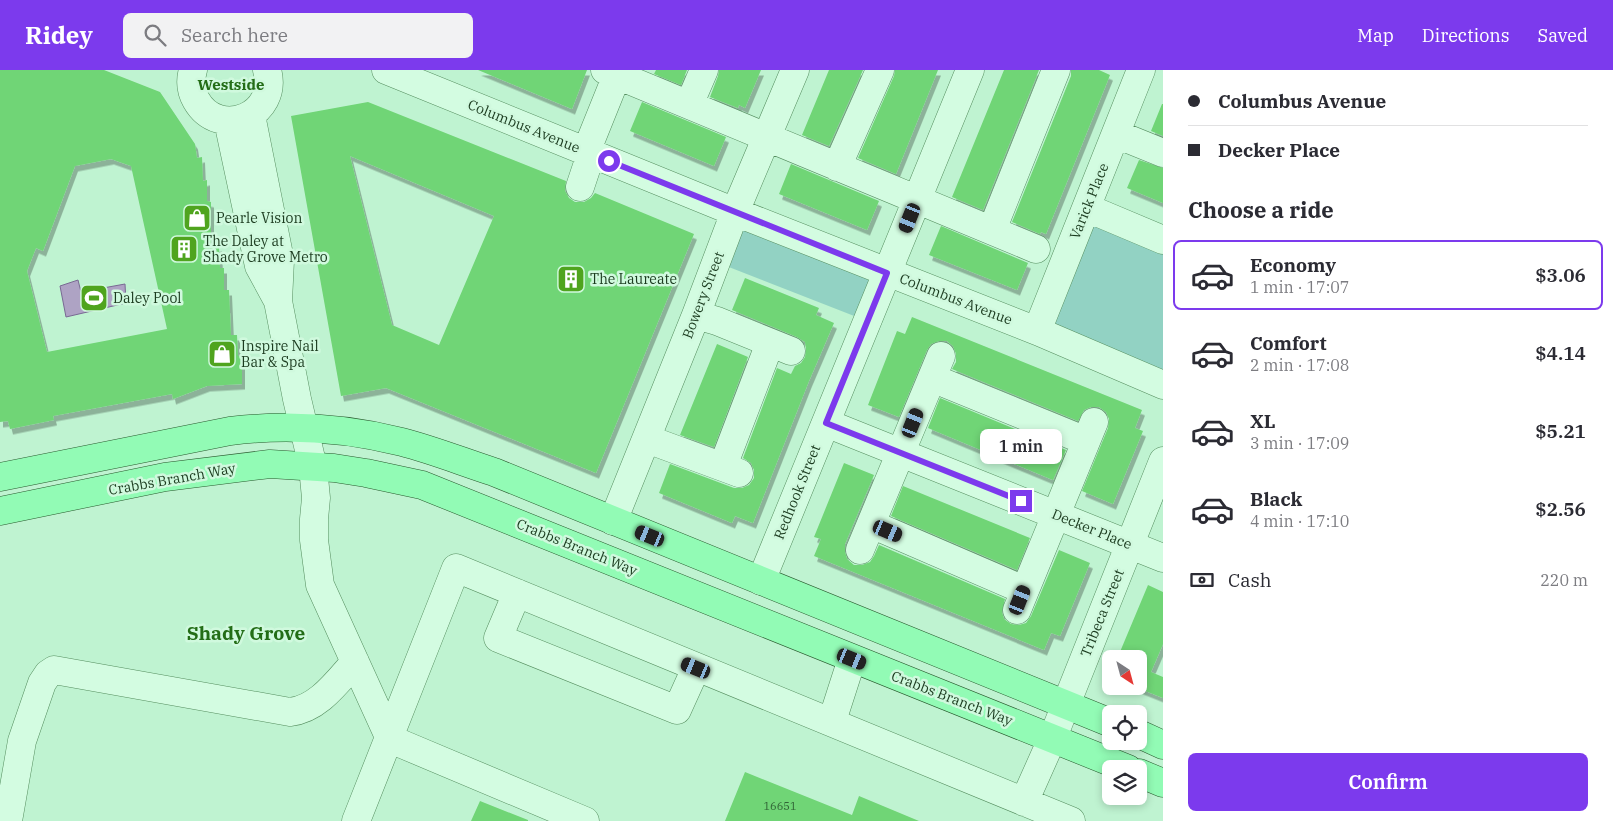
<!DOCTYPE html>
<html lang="en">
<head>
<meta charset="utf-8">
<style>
	body { margin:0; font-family:"IBM Plex Serif",serif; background:#f2f2f3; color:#2b2b33; height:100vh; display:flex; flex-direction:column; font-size:19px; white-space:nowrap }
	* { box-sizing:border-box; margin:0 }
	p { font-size:16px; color:#7c7c81 }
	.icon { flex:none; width:28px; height:28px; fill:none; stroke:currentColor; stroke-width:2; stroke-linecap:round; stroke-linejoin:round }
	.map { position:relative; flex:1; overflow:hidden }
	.sheet { display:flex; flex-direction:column; background:#fff; width:450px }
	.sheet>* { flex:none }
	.top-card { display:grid; align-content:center; height:110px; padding:0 25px; background:#fff }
	.needle { width:32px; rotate:144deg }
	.fabs { position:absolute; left:1102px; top:580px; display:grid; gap:10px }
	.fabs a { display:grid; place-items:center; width:45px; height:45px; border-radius:8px; background:#fff; box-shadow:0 2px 8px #0003; font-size:25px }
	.end { position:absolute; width:22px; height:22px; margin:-11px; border:6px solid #7c3aed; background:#fff; box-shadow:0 0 0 2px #fff }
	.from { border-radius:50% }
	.bubble { position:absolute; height:35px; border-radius:8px; background:#fff; box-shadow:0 2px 8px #0003; font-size:16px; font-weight:600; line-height:35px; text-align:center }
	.car { position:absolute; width:15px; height:30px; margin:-15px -8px; border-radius:6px; box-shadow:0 0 4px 1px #0007; background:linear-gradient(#222 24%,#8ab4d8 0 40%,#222 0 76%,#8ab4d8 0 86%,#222 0) }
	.top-card b { display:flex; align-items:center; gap:18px; height:48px; font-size:19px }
	.top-card b+b { border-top:1px solid #e1e1e2 }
	.top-card i { width:12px; height:12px; background:#2b2b33 }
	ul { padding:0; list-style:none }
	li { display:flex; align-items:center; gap:15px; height:70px; margin:0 10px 8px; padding:0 15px; border:2px solid transparent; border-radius:8px }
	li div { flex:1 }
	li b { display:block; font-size:19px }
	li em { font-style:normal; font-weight:600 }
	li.current { border-color:#7c3aed }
	li>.icon { width:45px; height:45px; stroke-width:1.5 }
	h2 { padding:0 25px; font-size:22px; line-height:60px }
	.pay { display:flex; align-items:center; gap:12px; height:55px; padding:0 25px; font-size:19px }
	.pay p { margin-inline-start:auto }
	.cta { display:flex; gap:10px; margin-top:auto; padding:10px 25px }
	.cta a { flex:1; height:58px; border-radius:8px; background:#7c3aed; color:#fff; font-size:20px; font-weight:600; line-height:58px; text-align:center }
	header { display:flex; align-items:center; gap:30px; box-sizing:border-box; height:70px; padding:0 25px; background:#7c3aed; color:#fff }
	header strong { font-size:24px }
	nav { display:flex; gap:28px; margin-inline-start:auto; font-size:18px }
	.search { width:350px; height:45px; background:#f2f2f3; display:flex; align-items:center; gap:12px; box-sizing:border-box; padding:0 18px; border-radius:8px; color:#7c7c81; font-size:19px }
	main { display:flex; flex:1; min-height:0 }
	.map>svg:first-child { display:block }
	.green { fill:#92d2c3 }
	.water { fill:#aea3c4; stroke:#796993 }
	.building { fill:#70d576; fill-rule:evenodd; filter:url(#shadow) }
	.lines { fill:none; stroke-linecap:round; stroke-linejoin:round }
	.minor-casing { stroke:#558e5f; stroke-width:29 }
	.major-casing { stroke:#2a5b2f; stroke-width:29 }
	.minor { stroke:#d3fce1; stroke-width:28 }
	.major { stroke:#92fbb5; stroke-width:28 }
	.route { stroke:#7c3aed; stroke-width:6 }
	.labels { text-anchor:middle; stroke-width:5; stroke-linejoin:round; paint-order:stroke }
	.number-label { font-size:11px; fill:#306235 }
	.street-label { font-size:14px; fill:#1b3b1f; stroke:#d0f9de }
	.poi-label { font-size:14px; fill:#1b3b1f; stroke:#d0f9de; text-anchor:start }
	.neighbourhood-label { font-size:15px; font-weight:bold; fill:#236d16; stroke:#d0f9de }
	.district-label { font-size:19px; font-weight:bold; fill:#236d16; stroke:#d0f9de }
</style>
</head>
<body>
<header>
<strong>Ridey</strong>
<div class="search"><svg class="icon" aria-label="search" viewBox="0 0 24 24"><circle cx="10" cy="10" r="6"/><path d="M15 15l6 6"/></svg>Search here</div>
<nav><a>Map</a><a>Directions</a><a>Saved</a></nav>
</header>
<main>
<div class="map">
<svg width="1163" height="751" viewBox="0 0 1163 751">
	<defs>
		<filter id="shadow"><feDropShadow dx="3" dy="5.5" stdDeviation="0" flood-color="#0004"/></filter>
	</defs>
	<rect width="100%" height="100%" fill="#bff3d1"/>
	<path class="green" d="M 1087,138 L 1163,172 L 1163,311 L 1042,259 Z
		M 735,142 L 887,203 L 867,251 L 716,192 Z"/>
	<path class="water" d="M 78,210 L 81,222 L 125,214 L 126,233 L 66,247 L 60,216 Z"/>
	<path class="building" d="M 0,0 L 104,0 L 160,22 L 195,74 L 197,88 L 202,87 L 203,111 L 207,110 L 207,131 L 211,132 L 211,178 L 219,176 L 220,198 L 224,198 L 224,220 L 229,220 L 231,265 L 237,265 L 238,286 L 242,286 L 242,314 L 207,316 L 173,329 L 172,324 L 53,346 L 54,350 L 10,359 L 8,351 L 0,352 ZM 111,89 L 131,96 L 167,259 L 47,282 L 27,201 L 36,178 L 43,181 L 75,96 Z
		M 478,0 L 587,0 L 572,39 Z
		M 656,0 L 687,0 L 681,15 L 654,4 Z
		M 719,0 L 761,0 L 745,38 L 739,35 L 738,38 L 710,27 L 718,6 Z
		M 829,0 L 863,0 L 829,76 L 802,65 Z
		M 895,0 L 938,0 L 896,104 L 858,88 L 894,6 Z
		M 1004,0 L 1039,0 L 983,140 L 952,127 Z
		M 1071,0 L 1099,0 L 1110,5 L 1046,164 L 1041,162 L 1040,164 L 1012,152 L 1071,6 Z
		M 368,32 L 566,111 L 565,121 L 569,128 L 575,132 L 584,132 L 591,128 L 595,123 L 694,164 L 596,403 L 386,318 L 341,326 L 291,46 ZM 350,86 L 494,146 L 439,275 L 392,255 Z
		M 642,32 L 726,67 L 714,96 L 630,61 Z
		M 1162,34 L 1163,34 L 1163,66 L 1151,61 Z
		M 1139,90 L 1163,98 L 1163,133 L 1127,118 Z
		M 791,94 L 879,131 L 867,160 L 779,124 Z
		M 941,156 L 1028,193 L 1017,220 L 929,185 Z
		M 745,208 L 819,238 L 816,245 L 834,253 L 809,311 L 753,453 L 735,446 L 732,453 L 659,423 L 670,394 L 734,418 L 742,418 L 749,415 L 754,408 L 754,400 L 751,393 L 743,388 L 777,298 L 791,304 L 795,296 L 801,293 L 805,287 L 806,279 L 805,272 L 797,267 L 732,240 Z
		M 912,247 L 1142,340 L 1135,358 L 1143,361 L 1113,434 L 1082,421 L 1108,358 L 1109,349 L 1106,342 L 1099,337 L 1091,337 L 1084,340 L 1078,351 L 952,299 L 956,292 L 956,284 L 953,276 L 947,271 L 939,271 L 931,274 L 927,280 L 899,347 L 868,335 L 897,261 L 905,264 Z
		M 717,274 L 748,287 L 714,377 L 680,365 Z
		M 940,328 L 1066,380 L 1053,410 L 928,358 Z
		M 844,393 L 874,405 L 845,474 L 845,482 L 847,489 L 854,495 L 862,495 L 870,492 L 874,486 L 879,475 L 1005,529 L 1002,542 L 1004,549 L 1011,554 L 1019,555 L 1026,553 L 1031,546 L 1059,480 L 1090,493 L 1060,566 L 1051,563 L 1044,580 L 814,486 L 821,469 L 814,467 Z
		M 903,416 L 1030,468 L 1017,500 L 891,446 Z
		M 1148,515 L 1163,522 L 1163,574 L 1151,602 L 1163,607 L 1163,628 L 1133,616 L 1139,616 L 1139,589 L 1117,589 Z
		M 745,702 L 852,745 L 859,726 L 919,751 L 725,751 Z
		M 480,731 L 528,750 L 528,751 L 471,751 Z"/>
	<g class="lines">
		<defs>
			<path id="minor" d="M 193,0 C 190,10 191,21 196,30 C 219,71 280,45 267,0
				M 386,0 L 735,142 L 1037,261 L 1163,315
				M 605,0 L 1036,179
				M 689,35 L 704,0
				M 251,45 L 280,190 L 278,231 L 297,329 L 313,397 L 316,428 L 314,449 L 314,470 L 320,515 L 390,669 L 585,751
				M 228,51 L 259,196 L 278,231
				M 1116,64 L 1163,83
				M 586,82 L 619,0
				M 837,97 L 880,0
				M 580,117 L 591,84
				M 1087,138 L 1163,170
				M 992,160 L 1056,0
				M 696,245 L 717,251 L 791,281
				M 1037,261 L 1141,0
				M 932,308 L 1086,371
				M 826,353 L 1163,488
				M 647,369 L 739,403
				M 723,396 L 770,273
				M 613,451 L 696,245 L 735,142 L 795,0
				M 871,454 L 1024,520
				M 860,480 L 941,286
				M 761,511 L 970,0
				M 517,523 L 498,568 L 677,640 L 696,598
				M 1017,540 L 1094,352
				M 832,651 L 852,589
				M 1024,732 L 1053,667 L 1163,391
				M 8,751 L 22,671 L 42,613 L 48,604 L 54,600 L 290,642 C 318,639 337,612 355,592
				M 356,751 L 456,498 C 661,583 867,665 1071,751"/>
			<path id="major" d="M 0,407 L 230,361 C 287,354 346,358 402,372 C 433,380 463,392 494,402 L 1111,653
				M 0,441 L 165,407 L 270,394 L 334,398 L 366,403 L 422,415 L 1128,699
				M 1139,664 L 1163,675
				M 1139,703 L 1163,713"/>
		</defs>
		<use href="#minor" class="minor-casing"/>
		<use href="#major" class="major-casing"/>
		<use href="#minor" class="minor"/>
		<use href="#major" class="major"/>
	</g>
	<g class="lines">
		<path class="route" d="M 609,91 L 887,203 L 826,353 L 1021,431"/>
	</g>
	<defs>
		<symbol id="shop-square" viewBox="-11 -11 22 22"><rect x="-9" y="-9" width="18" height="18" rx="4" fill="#4fa41e" stroke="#d0f9de"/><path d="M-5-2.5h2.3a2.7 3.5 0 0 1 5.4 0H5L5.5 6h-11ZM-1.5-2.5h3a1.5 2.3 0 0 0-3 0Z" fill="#fff"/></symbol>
		<symbol id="building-square" viewBox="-11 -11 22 22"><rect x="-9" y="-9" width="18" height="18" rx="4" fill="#4fa41e" stroke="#d0f9de"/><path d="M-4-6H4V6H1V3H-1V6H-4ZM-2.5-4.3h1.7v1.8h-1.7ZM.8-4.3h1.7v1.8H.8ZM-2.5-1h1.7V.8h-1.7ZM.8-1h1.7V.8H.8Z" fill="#fff"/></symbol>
		<symbol id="stadium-square" viewBox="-11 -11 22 22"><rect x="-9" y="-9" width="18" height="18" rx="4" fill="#4fa41e" stroke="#d0f9de"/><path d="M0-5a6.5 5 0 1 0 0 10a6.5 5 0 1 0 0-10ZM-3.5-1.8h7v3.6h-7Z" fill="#fff"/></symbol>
	</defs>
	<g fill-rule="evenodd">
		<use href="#shop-square" x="181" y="132" width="32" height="32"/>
		<use href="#building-square" x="168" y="163" width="32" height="32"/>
		<use href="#building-square" x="555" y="193" width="32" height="32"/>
		<use href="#stadium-square" x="78" y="212" width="32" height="32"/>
		<use href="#shop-square" x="206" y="268" width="32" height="32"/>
	</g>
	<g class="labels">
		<g class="number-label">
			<text x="780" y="740">16651</text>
		</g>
		<g class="street-label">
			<text transform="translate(524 56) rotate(22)" y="5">Columbus Avenue</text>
			<text transform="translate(1089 131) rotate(-68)" y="5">Varick Place</text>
			<text transform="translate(703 225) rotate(-69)" y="5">Bowery Street</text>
			<text transform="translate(956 229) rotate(21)" y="5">Columbus Avenue</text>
			<text transform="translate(172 409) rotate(-10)" y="5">Crabbs Branch Way</text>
			<text transform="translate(797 422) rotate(-68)" y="5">Redhook Street</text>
			<text transform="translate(1092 459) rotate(22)" y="5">Decker Place</text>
			<text transform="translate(577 477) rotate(22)" y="5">Crabbs Branch Way</text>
			<text transform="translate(1102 543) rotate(-68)" y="5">Tribeca Street</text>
			<text transform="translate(952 628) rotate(21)" y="5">Crabbs Branch Way</text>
		</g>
		<g class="poi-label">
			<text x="216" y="153">Pearle Vision</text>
			<text x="203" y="176">The Daley at<tspan x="203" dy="16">Shady Grove Metro</tspan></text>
			<text x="590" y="214">The Laureate</text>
			<text x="113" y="233">Daley Pool</text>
			<text x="241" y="281">Inspire Nail<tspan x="241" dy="16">Bar &amp; Spa</tspan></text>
		</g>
		<g class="neighbourhood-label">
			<text x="231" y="20">Westside</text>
		</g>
		<g class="district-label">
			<text x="246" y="570">Shady Grove</text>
		</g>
	</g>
</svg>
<div class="fabs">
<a><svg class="needle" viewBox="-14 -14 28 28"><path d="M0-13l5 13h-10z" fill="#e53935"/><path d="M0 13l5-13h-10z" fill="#7c7c81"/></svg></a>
<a><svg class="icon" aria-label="locate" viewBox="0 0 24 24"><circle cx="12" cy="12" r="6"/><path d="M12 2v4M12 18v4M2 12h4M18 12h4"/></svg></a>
<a><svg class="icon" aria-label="layers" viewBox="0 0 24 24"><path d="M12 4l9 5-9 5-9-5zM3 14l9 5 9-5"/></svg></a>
</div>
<i class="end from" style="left:609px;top:91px"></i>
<i class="end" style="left:1021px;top:431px"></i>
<div class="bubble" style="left:980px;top:359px;width:82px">1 min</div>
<i class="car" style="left:910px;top:148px;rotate:202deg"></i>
<i class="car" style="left:913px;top:353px;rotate:22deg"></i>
<i class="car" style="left:888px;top:461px;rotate:113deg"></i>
<i class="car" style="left:650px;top:466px;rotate:292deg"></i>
<i class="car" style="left:1020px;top:530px;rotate:22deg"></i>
<i class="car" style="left:852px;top:589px;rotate:112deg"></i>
<i class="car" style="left:696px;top:598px;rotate:292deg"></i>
</div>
<section class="sheet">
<div class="top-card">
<b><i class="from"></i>Columbus Avenue</b>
<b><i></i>Decker Place</b>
</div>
<h2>Choose a ride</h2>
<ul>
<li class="current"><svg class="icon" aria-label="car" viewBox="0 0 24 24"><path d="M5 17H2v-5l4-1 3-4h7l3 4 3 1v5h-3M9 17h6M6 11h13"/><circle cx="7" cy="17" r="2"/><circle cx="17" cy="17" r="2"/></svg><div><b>Economy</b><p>1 min · 17:07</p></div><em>$3.06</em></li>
<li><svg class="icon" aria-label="car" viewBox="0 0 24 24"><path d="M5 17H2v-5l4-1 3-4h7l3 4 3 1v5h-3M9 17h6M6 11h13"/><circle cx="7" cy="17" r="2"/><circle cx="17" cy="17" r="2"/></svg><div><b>Comfort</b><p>2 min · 17:08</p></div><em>$4.14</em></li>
<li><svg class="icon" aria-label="car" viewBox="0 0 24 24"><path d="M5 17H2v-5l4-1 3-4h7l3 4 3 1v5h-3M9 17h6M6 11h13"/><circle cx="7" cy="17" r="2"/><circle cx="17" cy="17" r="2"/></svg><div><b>XL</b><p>3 min · 17:09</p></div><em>$5.21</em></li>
<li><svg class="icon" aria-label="car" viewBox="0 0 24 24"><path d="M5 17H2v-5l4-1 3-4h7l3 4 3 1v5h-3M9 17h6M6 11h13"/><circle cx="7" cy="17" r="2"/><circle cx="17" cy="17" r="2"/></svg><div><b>Black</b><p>4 min · 17:10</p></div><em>$2.56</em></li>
</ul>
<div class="pay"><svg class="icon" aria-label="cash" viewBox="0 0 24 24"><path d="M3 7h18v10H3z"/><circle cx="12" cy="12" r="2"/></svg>Cash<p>220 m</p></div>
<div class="cta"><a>Confirm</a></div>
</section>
</main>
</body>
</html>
